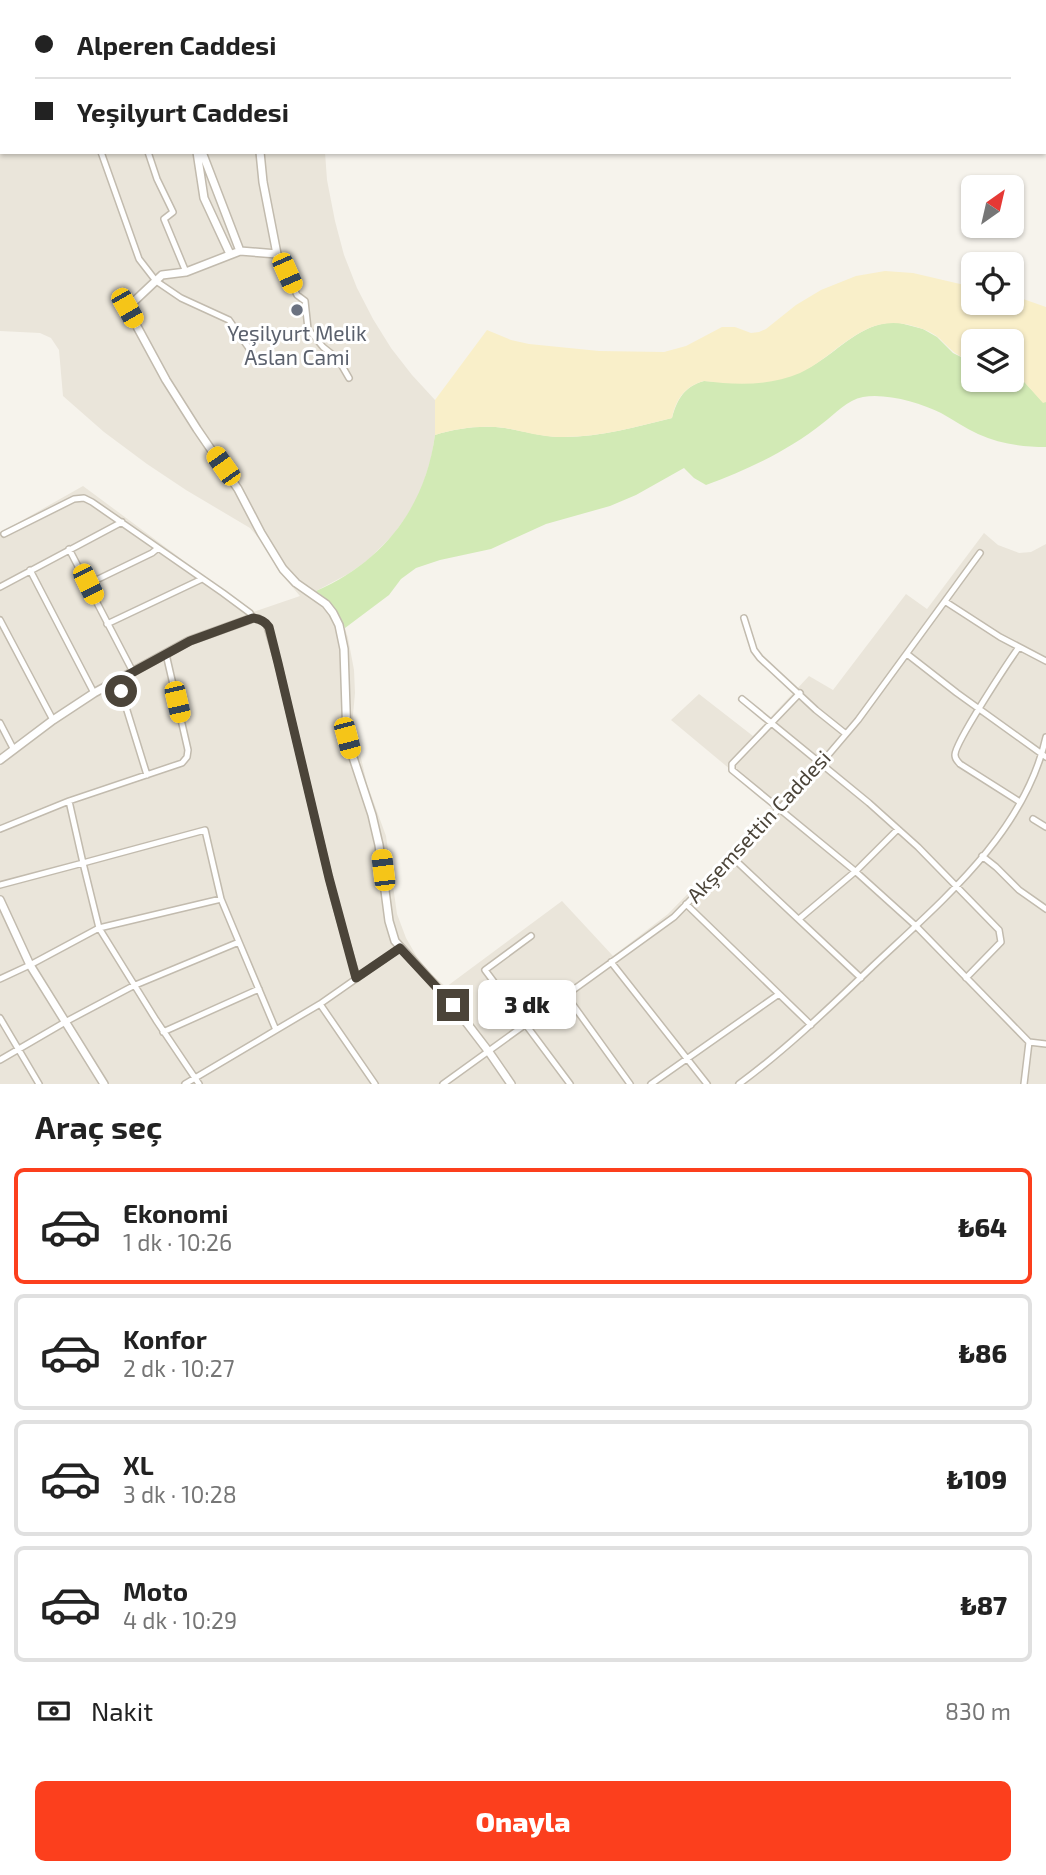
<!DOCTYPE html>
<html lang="tr">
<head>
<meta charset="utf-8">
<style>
	body { margin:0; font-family:"Exo 2",sans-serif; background:#f2f2f2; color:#222; height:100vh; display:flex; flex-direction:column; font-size:26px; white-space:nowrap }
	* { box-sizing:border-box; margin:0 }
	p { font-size:23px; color:#767676 }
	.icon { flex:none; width:38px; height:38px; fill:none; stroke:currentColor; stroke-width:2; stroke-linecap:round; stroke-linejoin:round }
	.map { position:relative; height:1084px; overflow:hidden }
	.panel { display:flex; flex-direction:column; background:#fff; flex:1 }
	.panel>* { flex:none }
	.banner { position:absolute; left:0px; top:0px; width:1046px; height:154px; box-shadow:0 2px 5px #0004; display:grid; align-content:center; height:154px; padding:0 35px; background:#fff }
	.needle { width:46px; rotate:34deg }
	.controls { position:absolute; left:961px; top:175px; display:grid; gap:14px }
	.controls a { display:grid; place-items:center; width:63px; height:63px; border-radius:10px; background:#fff; box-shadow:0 2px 5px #0004; font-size:35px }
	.end { position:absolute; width:32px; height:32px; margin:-16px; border:9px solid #4b4439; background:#fff; box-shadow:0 0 0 4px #fff }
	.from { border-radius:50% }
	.bubble { position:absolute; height:49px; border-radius:10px; background:#fff; box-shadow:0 2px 5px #0004; font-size:23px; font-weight:800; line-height:49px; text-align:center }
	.car { position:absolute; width:21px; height:42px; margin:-21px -10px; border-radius:9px; box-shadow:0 0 5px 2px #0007; background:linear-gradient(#f5c518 24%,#345 0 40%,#f5c518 0 76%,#345 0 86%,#f5c518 0) }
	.banner b { display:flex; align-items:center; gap:24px; height:66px; font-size:26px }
	.banner b+b { border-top:2px solid #e0e0e0 }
	.banner i { width:18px; height:18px; background:#222 }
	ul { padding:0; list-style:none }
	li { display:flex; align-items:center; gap:21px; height:116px; margin:0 14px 10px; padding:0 21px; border:4px solid #e0e0e0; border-radius:10px }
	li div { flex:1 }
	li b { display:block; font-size:26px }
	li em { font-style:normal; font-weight:800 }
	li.current { border-color:#fc3f1d }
	li>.icon { width:63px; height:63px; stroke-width:1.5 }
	h2 { padding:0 35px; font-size:32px; line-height:84px }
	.pay { display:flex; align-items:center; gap:18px; height:77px; padding:0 35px; font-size:26px }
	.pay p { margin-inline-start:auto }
	.button { display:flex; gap:14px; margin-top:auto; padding:14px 35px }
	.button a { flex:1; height:80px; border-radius:10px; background:#fc3f1d; color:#fff; font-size:28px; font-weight:800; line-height:80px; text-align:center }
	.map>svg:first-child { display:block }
	.residential { fill:#eae5da }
	.green { fill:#d2eab5 }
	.sand { fill:#f9efc9 }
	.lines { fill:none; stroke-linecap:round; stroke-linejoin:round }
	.minor-casing { stroke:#c2bbae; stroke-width:8 }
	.tertiary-casing { stroke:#c2bbae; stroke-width:10 }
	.minor { stroke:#fff; stroke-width:5 }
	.tertiary { stroke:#fff; stroke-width:7 }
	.route { stroke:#4b4439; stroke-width:9 }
	.worship-dot { fill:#6b7280; stroke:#fff; stroke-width:2.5 }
	.labels { text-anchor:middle; stroke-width:6; stroke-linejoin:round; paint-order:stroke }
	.worship-label { font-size:21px; fill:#5b616d; stroke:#fff }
	.street-label { font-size:21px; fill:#4b4439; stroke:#fff }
</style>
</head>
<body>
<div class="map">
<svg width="1046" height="1084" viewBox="0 0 1046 1084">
	<rect width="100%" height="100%" fill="#f6f3ec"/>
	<path class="residential" d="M 0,0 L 306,0 L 307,2 L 2,2 L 2,152 L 325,152 L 327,180 L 335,221 L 344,255 L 357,288 L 373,319 L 391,348 L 412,375 L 435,400 L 435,435 L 431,459 L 420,493 L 408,514 L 394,534 L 368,560 L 348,574 L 316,591 L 335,607 L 342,619 L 348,638 L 354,670 L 355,693 L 353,715 L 355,732 L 367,784 L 386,836 L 397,914 L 406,938 L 417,957 L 430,973 L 446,987 L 562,901 L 613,956 L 668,914 L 763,817 L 773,805 L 671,720 L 699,694 L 753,736 L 809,676 L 833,690 L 906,594 L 927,609 L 984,533 L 998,545 L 1019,553 L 1031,552 L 1046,544 L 1046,1084 L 0,1084 L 0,533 L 83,486 L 253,612 L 300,596 L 278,570 L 263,543 L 250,528 L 186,490 L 147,464 L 104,432 L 63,396 L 59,350 L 51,338 L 40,333 L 0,331 Z"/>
	<path class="green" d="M 887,323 L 900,323 L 923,329 L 937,337 L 953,353 L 973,363 L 973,380 L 1012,380 L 1012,370 L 1017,374 L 1043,402 L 1046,402 L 1046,447 C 1022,447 1000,444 978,434 C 965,428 954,420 941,413 C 920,403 887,393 863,397 C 847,400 836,413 823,423 C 814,430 803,438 793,444 C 766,461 736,474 706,485 L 694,478 L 684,468 L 636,495 L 610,506 L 546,524 L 491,549 L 440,560 L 416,568 L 401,579 L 389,595 L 345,628 C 339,611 330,601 316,591 C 383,562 425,508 435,435 C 458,428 481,425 505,428 C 523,431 540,436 559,437 C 597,438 636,427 672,418 C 677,399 685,386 704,381 C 742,383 778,386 812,366 C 837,352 857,327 887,323 Z"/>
	<path class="sand" d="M 885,271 L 913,273 L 973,287 L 973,303 L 1012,303 L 1012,295 L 1046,307 L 1046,402 L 1043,403 L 1017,374 L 1012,370 L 1012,341 L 973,341 L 973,363 C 958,357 950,349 939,338 C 930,330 915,326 904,324 C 861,316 835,357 800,373 C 770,386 736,385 704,381 C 685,386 676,399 672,418 C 636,427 597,438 559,437 C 540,437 523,431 505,428 C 481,425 458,428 435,435 L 435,400 L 487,330 L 511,340 L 529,344 L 599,351 L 664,352 L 686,346 L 722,327 L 735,327 L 751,333 L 759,332 L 766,329 L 796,305 L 821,290 L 856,276 Z"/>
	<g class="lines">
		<defs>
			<path id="minor" d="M 130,0 L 135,2
				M 101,152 L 139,259 L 156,281 L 181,298 L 229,320 L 253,354
				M 148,152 L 157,179 L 173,212 L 164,219 L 186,272
				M 277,254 L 297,295 L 305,301 L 308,329 L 323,347 L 338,359 L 349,378
				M 4,534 L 74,499 L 84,498 L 92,502 L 223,593 L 250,613 L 253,618 L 258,618 L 266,623 L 278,663 L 334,899 L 357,978
				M 69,549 L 133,672
				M 30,570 L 94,693
				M 88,584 L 152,553 L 158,548
				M 0,587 L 122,522
				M 946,602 L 1000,637 L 1046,661
				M 744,618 L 754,650 L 760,658 L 816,710 L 846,734
				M 0,620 L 53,720
				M 107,624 L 202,579
				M 1019,647 C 1009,661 954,744 955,755 C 955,760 958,761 960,764 L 1020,802
				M 907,654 L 957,693 L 1046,757
				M 115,682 L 121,691 L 147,775
				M 800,693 L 732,764 L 732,770 L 855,871 L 916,926 L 1029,1042 L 1046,1044
				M 742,699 L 869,803 L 918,847 L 999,930 L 1001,942 L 966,978
				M 0,723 L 14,750
				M 69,801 L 182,763 L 187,757 L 188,750 L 166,654
				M 1033,819 L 1046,827
				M 0,829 L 69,801 L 83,863 L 0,885
				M 982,856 L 996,867 L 1019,890 L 1046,909
				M 732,857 L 861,978
				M 686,904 L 811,1025
				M 799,919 L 857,870 L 898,829
				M 531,936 L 485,970 L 570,1084
				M 611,962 L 707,1084
				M 0,979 L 30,965 L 99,928 L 221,899 L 239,942
				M 566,995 L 630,1084
				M 320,1004 L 400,948
				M 0,1018 L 39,1084
				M 163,1032 L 259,989
				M 0,1060 L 67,1021 L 133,986 L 239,942 L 276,1030 L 320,1004 L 375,1084
				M 185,1084 L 276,1030
				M 199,1084 L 156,1020 L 99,928 L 83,863 L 205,830 L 221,899
				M 443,1084 L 674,917 L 806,781 L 858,720 L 980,553
				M 651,1084 L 779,994
				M 739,1084 C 788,1048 831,1006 875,964 C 943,900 1025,832 1046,737
				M 1024,1084 L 1029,1042"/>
			<path id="tertiary" d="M 63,0 L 65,2
				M 236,0 L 236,2
				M 197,152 L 204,198 L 230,254
				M 202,152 L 240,251 L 186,272 L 162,275 L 127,308 L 166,380 L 197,429 L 238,489 L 261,533 L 283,569 L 296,583 L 326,604 L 333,613 L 339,625 L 344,649 L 347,739 L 372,815 L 379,845 L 389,921 L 395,941 L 453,1005 L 489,1052 L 511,1084
				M 240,251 L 277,254 L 263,182 L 260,152
				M 0,760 L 53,720 L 94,693 L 189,641 L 253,618
				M 0,900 L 30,965 L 104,1084"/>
		</defs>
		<use href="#minor" class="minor-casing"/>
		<use href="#tertiary" class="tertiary-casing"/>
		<use href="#minor" class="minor"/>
		<use href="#tertiary" class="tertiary"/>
	</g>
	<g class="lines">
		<path class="route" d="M 121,691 L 115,682 L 190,641 L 253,618 C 260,619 265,621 269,627 L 278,663 L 329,878 L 356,978 L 400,948 L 453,1005"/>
	</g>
	<circle class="worship-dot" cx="297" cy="310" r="7"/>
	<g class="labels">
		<g class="worship-label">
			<text x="297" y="341">Yeşilyurt Melik<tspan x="297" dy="24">Aslan Cami</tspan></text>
		</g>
		<g class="street-label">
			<text transform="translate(759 827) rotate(-47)" y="7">Akşemsettin Caddesi</text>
		</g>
	</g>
</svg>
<div class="controls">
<a><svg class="needle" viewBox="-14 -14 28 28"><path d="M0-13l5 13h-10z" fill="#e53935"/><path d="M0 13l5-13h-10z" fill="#767676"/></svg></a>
<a><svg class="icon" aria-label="locate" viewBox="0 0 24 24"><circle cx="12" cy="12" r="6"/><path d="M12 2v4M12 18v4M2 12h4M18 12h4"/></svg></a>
<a><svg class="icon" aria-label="layers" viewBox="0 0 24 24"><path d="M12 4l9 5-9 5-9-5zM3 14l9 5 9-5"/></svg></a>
</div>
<i class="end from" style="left:121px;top:691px"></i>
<i class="end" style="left:453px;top:1005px"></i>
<div class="bubble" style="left:478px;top:980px;width:98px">3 dk</div>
<i class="car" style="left:287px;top:273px;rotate:156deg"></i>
<i class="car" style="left:127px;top:308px;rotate:150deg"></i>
<i class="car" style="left:223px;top:466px;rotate:325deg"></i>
<i class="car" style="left:88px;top:584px;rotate:154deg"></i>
<i class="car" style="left:177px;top:702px;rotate:167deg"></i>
<i class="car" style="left:347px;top:738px;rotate:165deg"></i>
<i class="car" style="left:383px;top:870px;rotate:353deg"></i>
<div class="banner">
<b><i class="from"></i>Alperen Caddesi</b>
<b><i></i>Yeşilyurt Caddesi</b>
</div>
</div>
<section class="panel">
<h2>Araç seç</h2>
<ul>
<li class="current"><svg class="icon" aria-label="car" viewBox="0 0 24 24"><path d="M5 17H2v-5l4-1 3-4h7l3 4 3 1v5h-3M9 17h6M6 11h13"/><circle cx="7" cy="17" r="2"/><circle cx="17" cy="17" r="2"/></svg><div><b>Ekonomi</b><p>1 dk · 10:26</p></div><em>₺64</em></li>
<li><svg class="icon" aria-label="car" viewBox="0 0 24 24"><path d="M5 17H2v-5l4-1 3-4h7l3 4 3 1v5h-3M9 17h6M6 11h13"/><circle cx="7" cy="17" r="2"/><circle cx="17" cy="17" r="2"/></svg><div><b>Konfor</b><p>2 dk · 10:27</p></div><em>₺86</em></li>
<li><svg class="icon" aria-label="car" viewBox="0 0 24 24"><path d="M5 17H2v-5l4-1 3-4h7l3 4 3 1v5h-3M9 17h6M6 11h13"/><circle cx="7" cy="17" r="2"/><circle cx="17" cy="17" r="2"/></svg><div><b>XL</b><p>3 dk · 10:28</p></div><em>₺109</em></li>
<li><svg class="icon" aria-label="car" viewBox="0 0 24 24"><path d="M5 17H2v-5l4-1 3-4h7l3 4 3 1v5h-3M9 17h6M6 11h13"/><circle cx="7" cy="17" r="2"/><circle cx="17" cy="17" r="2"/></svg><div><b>Moto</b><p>4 dk · 10:29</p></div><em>₺87</em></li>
</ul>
<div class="pay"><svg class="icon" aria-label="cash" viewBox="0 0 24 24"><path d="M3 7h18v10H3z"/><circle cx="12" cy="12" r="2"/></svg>Nakit<p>830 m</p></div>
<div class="button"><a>Onayla</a></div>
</section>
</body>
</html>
